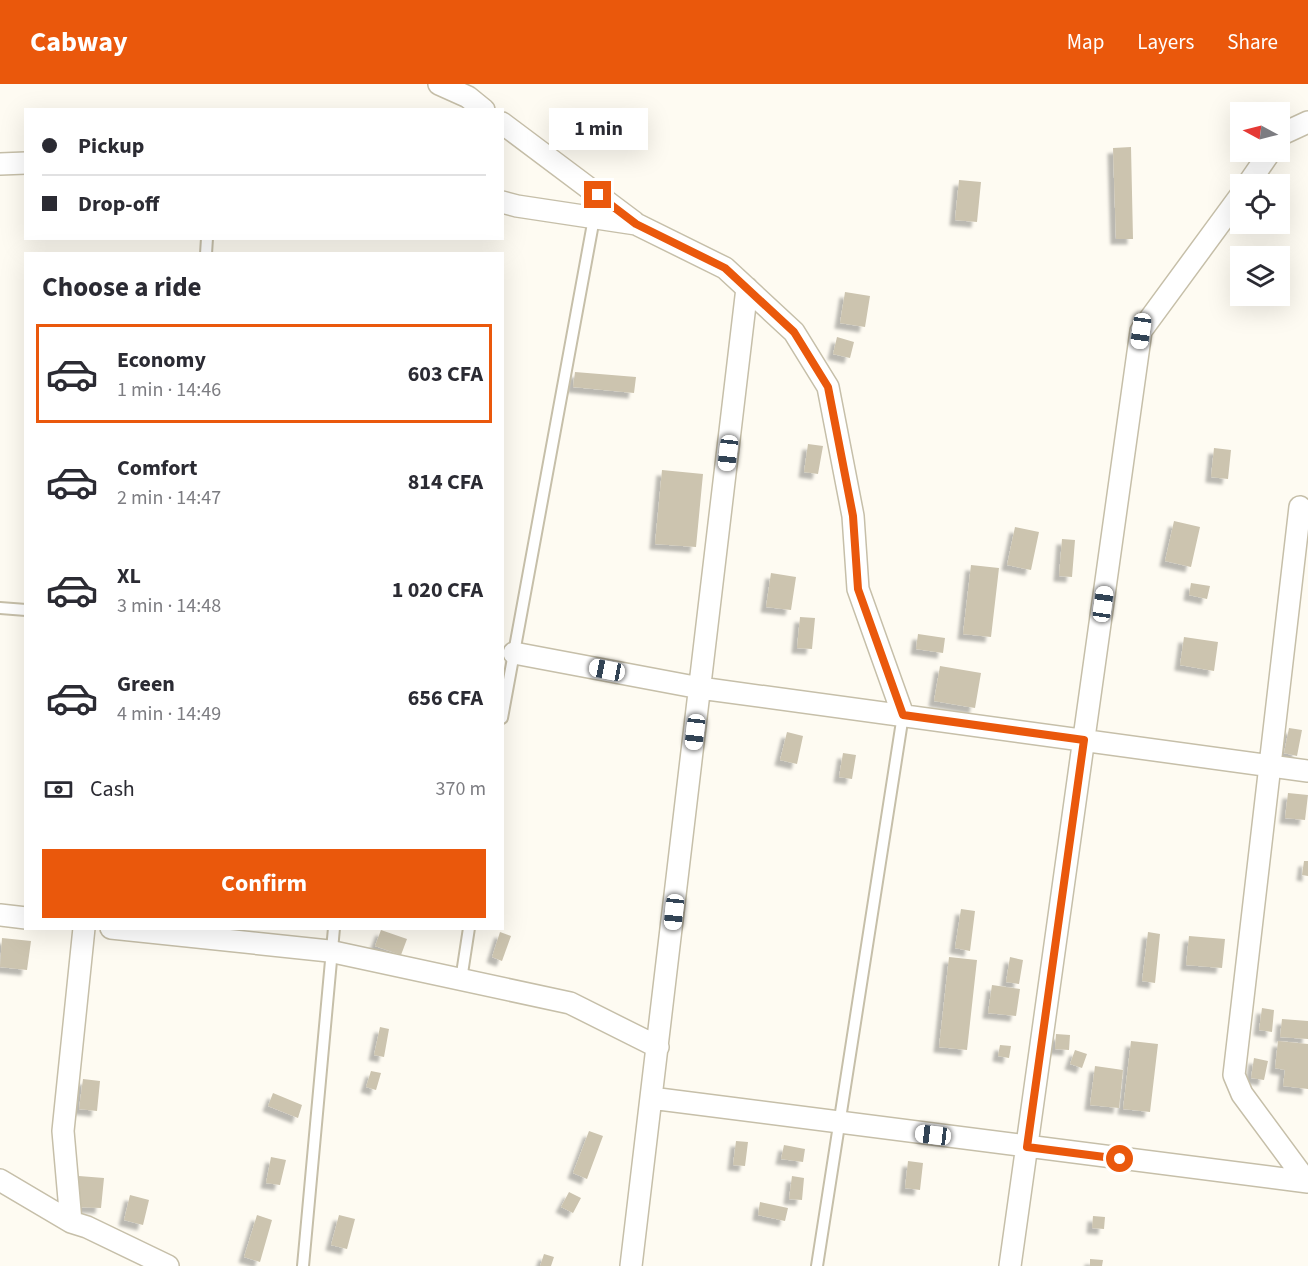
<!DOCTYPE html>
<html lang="en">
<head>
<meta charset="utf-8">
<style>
	body { margin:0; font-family:"Source Sans 3",sans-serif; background:#f7f7f7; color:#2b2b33; height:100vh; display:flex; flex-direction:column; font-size:22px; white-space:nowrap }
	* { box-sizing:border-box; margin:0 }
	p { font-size:20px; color:#7c7c81 }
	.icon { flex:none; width:33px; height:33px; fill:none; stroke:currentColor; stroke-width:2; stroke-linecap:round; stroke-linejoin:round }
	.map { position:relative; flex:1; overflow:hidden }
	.panel { position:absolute; left:24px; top:168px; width:480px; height:678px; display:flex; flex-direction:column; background:#fff; border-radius:0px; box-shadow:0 6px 24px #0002 }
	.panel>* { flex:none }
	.guide { position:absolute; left:24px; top:24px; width:480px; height:132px; border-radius:0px; box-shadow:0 6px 24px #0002; display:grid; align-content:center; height:132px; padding:0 18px; background:#fff }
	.needle { width:39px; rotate:277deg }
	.controls { position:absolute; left:1230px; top:18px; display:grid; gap:12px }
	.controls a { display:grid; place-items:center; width:60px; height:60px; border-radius:0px; background:#fff; box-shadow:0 6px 24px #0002; font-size:30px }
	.end { position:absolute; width:27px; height:27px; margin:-14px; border:8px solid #ea580c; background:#fff; box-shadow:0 0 0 3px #fff }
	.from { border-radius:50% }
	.bubble { position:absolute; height:42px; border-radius:0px; background:#fff; box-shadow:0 6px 24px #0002; font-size:20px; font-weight:700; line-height:42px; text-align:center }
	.car { position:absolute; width:18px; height:36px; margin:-18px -9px; border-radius:8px; box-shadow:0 0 4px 2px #0007; background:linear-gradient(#fff 24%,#345 0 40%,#fff 0 76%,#345 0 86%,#fff 0) }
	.guide b { display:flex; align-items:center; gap:21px; height:57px; font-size:22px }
	.guide b+b { border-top:2px solid #e1e1e2 }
	.guide i { width:15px; height:15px; background:#2b2b33 }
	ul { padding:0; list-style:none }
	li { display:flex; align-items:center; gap:18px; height:99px; margin:0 12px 9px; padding:0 6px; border:3px solid transparent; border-radius:0px }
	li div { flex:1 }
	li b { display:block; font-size:22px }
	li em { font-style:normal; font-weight:700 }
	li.on { border-color:#ea580c }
	li>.icon { width:54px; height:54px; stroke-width:1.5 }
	h2 { padding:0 18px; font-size:27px; line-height:72px }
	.pay { display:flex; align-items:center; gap:15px; height:66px; padding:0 18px; font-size:22px }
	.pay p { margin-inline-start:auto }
	.action { display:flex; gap:12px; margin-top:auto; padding:12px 18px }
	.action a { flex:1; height:69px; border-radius:0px; background:#ea580c; color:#fff; font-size:24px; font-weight:700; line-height:69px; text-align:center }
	header { display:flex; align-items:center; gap:36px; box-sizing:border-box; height:84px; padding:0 30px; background:#ea580c; color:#fff }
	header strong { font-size:28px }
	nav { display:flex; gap:33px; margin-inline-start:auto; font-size:21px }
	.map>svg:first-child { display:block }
	.building { fill:#ccc4af; filter:url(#shadow) }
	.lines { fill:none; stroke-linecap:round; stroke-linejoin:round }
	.service-casing { stroke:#c6bfa9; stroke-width:14 }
	.minor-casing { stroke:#c6bfa9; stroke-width:24 }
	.service { stroke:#fff; stroke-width:10 }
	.minor { stroke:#fff; stroke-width:21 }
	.route { stroke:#ea580c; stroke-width:8 }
</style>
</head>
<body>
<header>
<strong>Cabway</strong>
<nav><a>Map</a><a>Layers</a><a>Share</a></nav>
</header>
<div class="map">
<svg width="1308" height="1182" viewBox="0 0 1308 1182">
	<defs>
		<filter id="shadow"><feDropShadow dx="-5.5" dy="5.5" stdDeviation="1.5" flood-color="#0004"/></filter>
	</defs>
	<rect width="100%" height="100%" fill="#fefbf2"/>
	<path class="building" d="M 1131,63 L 1133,155 L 1116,155 L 1113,64 Z
		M 959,96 L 981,98 L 977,138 L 955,136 Z
		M 845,208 L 870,212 L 865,243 L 840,239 Z
		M 837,253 L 854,258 L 850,274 L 833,270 Z
		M 575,288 L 636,293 L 634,309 L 573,303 Z
		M 808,360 L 823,362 L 818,390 L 804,388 Z
		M 1214,364 L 1231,366 L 1228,395 L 1211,393 Z
		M 662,386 L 703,390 L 696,463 L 655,460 Z
		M 1174,437 L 1200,443 L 1191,483 L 1165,477 Z
		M 1015,443 L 1039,448 L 1031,486 L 1007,481 Z
		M 1062,455 L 1075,456 L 1072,493 L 1059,492 Z
		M 971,481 L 999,484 L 991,553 L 963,550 Z
		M 771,489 L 796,493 L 791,526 L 766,523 Z
		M 1191,499 L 1210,502 L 1207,515 L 1189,511 Z
		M 800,533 L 815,534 L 812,565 L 797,564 Z
		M 918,550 L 945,554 L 943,569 L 916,565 Z
		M 1184,553 L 1218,558 L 1214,587 L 1180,581 Z
		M 940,582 L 981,589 L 975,624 L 934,617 Z
		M 1289,644 L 1302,646 L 1297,672 L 1284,669 Z
		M 787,648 L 803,652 L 797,680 L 780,676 Z
		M 843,669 L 856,671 L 852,695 L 839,693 Z
		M 1288,709 L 1308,711 L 1305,736 L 1285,734 Z
		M 1304,777 L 1308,777 L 1308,792 L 1302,791 Z
		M 961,825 L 975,827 L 970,867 L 955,864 Z
		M 381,846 L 407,855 L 401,871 L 375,862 Z
		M 500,848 L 511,852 L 502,877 L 492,873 Z
		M 1148,848 L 1160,850 L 1155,899 L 1142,897 Z
		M 1189,852 L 1225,855 L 1222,884 L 1186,881 Z
		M 2,854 L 31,857 L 27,886 L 0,883 Z
		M 949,873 L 977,876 L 967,966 L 939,963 Z
		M 1010,873 L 1023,876 L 1019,900 L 1006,898 Z
		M 992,901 L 1020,905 L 1016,932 L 988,929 Z
		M 1262,924 L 1274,926 L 1272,948 L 1259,946 Z
		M 1282,935 L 1308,937 L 1308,955 L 1280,953 Z
		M 380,943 L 389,945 L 384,973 L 374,971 Z
		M 1056,950 L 1070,951 L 1069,966 L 1055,965 Z
		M 1131,957 L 1158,960 L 1150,1028 L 1123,1025 Z
		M 1278,957 L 1308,960 L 1308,1005 L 1283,1002 L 1285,986 L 1275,984 Z
		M 1000,961 L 1011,962 L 1009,974 L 998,972 Z
		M 1075,966 L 1087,970 L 1082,984 L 1070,980 Z
		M 1254,974 L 1268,977 L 1264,996 L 1251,994 Z
		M 1095,982 L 1123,986 L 1119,1024 L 1090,1021 Z
		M 371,987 L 381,989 L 376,1006 L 366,1003 Z
		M 83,995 L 100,997 L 97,1027 L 79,1025 Z
		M 273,1009 L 302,1021 L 298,1034 L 268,1022 Z
		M 589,1047 L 603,1052 L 587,1095 L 573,1089 Z
		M 736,1057 L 748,1058 L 745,1082 L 733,1081 Z
		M 784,1061 L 805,1065 L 803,1078 L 781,1075 Z
		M 271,1073 L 286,1076 L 280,1101 L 266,1099 Z
		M 908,1077 L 923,1079 L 920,1106 L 905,1104 Z
		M 79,1092 L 104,1094 L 101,1124 L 76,1123 Z
		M 792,1092 L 804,1094 L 802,1116 L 789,1115 Z
		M 569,1108 L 581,1114 L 573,1129 L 561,1123 Z
		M 130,1111 L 149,1116 L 143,1141 L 124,1136 Z
		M 760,1118 L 788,1124 L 785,1137 L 758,1131 Z
		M 257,1131 L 272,1136 L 260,1178 L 244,1173 Z
		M 339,1131 L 355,1135 L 347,1165 L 331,1161 Z
		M 1093,1132 L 1105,1133 L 1104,1145 L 1092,1144 Z
		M 544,1170 L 554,1173 L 551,1182 L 540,1182 Z
		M 1090,1175 L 1103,1176 L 1102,1182 L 1090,1182 Z"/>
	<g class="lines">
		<defs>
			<path id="service" d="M 206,170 L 207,154
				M 0,524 L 26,526
				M 502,634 L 594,134
				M 461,896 L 469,844
				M 303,1182 L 334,844
				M 817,1182 L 903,631"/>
			<path id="minor" d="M 439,0 L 468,13 L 484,26
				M 502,39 L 634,138
				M 1280,53 L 1282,50 L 1308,38
				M 0,80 L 26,79
				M 1248,100 L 1270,68
				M 502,118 L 517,122 L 636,140 L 725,184 L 794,248 L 828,303 L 853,432 L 858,505 L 903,631
				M 1300,423 L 1234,991 L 1242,1010 L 1307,1098
				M 514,569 L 700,604 L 1308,687
				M 0,831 L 26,834
				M 111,844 L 329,867 L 570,919 L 658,963
				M 651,1014 L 1308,1098
				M 0,1096 L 71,1138 L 87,1143 L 168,1182
				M 71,1138 L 63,1047 L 84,844
				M 631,1182 L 747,204
				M 1010,1182 L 1141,247 L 1240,112"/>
		</defs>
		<use href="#service" class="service-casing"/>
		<use href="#minor" class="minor-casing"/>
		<use href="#service" class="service"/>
		<use href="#minor" class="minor"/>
	</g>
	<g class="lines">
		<path class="route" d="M 598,111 L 636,140 L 725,184 L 794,248 L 828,303 L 853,432 L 858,505 L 903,631 L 1084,656 L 1027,1063 L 1120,1075"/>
	</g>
</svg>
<div class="controls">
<a><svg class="needle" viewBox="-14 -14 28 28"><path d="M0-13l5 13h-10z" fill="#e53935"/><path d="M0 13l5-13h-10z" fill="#7c7c81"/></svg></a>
<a><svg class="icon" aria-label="locate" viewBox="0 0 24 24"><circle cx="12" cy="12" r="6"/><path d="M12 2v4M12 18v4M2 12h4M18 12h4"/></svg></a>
<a><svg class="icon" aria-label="layers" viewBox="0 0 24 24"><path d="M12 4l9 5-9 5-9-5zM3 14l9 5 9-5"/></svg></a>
</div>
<i class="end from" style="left:1120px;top:1075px"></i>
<i class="end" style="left:598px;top:111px"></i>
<div class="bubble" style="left:549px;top:24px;width:99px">1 min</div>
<i class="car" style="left:1141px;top:247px;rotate:188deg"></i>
<i class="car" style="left:728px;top:369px;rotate:187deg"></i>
<i class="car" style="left:1103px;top:520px;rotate:8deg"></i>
<i class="car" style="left:607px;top:586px;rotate:281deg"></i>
<i class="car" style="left:695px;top:648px;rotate:187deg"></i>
<i class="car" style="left:674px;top:828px;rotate:186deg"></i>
<i class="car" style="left:933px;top:1051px;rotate:277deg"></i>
<div class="guide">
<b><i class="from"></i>Pickup</b>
<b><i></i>Drop-off</b>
</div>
<section class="panel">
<h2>Choose a ride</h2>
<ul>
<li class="on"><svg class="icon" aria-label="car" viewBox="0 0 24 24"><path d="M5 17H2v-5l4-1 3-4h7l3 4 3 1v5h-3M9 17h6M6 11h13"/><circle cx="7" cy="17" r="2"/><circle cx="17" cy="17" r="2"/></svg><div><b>Economy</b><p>1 min · 14:46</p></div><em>603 CFA</em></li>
<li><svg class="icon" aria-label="car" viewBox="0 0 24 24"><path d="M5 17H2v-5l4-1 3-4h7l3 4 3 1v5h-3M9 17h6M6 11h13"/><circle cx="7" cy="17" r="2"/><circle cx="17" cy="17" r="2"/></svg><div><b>Comfort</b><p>2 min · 14:47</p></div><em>814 CFA</em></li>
<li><svg class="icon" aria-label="car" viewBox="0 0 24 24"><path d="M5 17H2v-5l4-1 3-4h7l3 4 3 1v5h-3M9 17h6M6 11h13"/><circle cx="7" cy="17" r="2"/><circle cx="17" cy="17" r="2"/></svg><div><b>XL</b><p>3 min · 14:48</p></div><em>1 020 CFA</em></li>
<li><svg class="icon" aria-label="car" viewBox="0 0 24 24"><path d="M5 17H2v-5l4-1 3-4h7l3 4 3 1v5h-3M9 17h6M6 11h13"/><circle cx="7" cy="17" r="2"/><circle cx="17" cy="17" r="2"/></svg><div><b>Green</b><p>4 min · 14:49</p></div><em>656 CFA</em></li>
</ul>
<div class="pay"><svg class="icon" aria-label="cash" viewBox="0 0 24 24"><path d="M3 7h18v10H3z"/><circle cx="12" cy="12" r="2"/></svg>Cash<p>370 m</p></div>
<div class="action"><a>Confirm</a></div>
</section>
</div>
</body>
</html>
